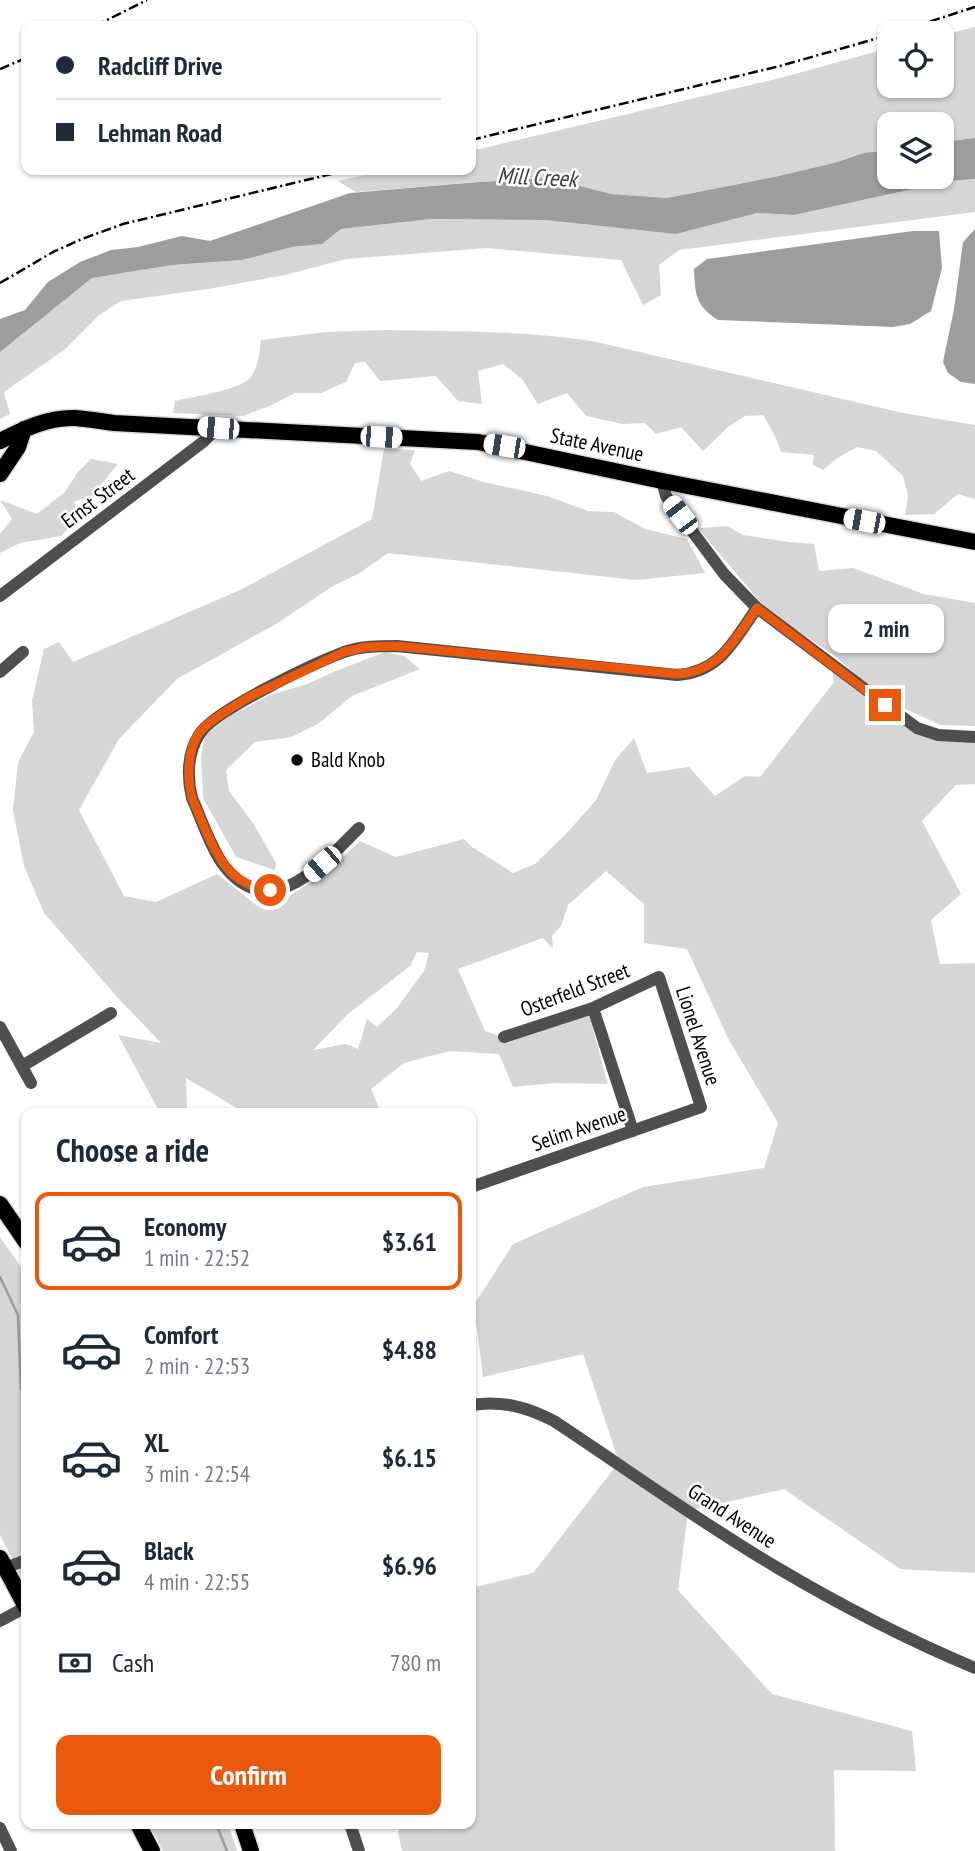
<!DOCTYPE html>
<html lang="en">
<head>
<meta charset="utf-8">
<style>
	body { margin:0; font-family:"PT Sans Narrow",sans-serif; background:#f6f6f7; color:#1f2937; height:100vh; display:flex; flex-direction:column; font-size:26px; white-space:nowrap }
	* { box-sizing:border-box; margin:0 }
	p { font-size:23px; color:#747a83 }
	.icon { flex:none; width:38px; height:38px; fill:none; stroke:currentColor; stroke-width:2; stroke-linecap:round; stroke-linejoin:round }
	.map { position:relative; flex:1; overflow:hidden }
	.details { position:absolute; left:21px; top:1108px; width:455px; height:721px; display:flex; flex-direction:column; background:#fff; border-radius:14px; box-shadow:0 2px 5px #0004 }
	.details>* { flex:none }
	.top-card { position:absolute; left:21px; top:21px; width:455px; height:154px; border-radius:14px; box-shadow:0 2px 5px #0004; display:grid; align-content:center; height:154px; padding:0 35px; background:#fff }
	.tools { position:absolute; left:877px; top:21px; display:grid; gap:14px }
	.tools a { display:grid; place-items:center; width:77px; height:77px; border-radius:14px; background:#fff; box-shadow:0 2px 5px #0004; font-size:35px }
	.end { position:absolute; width:32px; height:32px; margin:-16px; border:9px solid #ea580c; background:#fff; box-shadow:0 0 0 4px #fff }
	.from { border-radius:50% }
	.bubble { position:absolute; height:49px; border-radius:14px; background:#fff; box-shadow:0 2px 5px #0004; font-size:23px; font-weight:800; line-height:49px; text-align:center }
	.car { position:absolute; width:21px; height:42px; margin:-21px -10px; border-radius:9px; box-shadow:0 0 5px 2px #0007; background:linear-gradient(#fff 24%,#345 0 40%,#fff 0 76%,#345 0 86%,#fff 0) }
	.top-card b { display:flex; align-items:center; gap:24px; height:66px; font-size:26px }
	.top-card b+b { border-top:2px solid #e0e1e3 }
	.top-card i { width:18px; height:18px; background:#1f2937 }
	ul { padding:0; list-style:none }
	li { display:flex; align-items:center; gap:21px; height:98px; margin:0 14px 10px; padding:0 21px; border:4px solid transparent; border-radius:14px }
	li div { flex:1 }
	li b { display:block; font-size:26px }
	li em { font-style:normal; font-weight:800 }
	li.on { border-color:#ea580c }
	li>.icon { width:63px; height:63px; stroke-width:1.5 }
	h2 { padding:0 35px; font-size:32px; line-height:84px }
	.pay { display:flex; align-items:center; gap:18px; height:77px; padding:0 35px; font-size:26px }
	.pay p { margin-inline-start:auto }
	.button { display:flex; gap:14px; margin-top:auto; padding:14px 35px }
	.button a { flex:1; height:80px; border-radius:14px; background:#ea580c; color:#fff; font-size:28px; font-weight:800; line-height:80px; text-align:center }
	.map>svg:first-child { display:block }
	.green { fill:#d6d6d6; fill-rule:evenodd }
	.water { fill:#9d9d9d }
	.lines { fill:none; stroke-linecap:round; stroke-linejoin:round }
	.stream { stroke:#9d9d9d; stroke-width:2.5 }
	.major-casing { stroke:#dbdbdb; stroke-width:19 }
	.minor { stroke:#4f4f4f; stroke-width:12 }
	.major { stroke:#000; stroke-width:16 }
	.rail { stroke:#000; stroke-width:2.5; stroke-dasharray:10 3.5 2 3.5; stroke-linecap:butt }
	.route { stroke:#ea580c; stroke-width:9 }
	.poi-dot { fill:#000; stroke:#fff; stroke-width:2.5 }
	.labels { text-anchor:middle; stroke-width:5; stroke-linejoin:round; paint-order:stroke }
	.street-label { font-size:21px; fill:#000; stroke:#fff }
	.poi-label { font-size:21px; fill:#000; stroke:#fff; text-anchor:start }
	.water-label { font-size:23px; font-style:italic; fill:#3e3e3e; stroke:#fff }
</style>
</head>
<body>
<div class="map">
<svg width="975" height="1851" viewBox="0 0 975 1851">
	<rect width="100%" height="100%" fill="#fff"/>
	<path class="green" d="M 975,27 L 975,138 L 942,142 L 942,124 L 889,124 L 889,150 L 864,153 L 834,163 L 774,177 L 667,198 L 611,194 L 549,178 L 479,182 L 356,192 L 338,181 L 388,170 L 471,170 L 471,151 L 780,78 L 889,48 L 889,86 L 942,86 L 942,35 Z
		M 975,179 L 975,212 L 679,250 L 659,265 L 661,295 L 643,305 L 621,260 L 486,248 L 346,259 L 285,275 L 208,289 L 121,301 L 98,316 L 64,350 L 4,392 L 10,414 L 0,419 L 0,352 L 92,278 L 172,265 L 242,260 L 292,247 L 322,244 L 341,229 L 431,219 L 546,220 L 676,234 L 757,213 L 794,215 L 950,181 Z
		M 386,330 C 455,331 523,331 592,341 L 903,413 L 975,425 L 975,499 L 958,494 L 934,514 L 905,515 L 908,496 L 903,476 L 876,451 L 857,447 L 839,457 L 823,470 L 813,465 L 814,455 L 781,452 L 775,436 L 763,415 L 745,416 L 728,427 L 703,451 L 681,427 L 656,434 L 645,423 L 623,424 L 586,416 L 567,393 L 538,404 L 522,379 L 503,364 L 478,371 L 482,404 L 458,401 L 436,376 L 380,381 L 365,362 L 355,363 L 346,382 L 321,393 L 295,393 L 272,405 L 243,416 L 173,413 L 175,401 C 191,397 240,390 250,378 C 259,367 259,353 261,340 L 326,332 Z
		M 384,449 L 415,450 L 410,464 L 421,481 L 449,471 L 484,482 L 547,496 L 588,511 L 614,512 L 645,529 L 687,539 L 705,573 L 636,580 L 388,553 L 358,574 L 333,586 L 276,624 L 177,679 L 119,739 L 79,810 L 124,896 L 156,902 L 217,874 L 256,905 L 286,898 L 327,872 L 360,841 L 396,857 L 464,839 L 472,847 L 513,873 L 535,864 L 565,835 L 596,800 L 615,760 L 634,738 L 647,773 L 689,767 L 715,796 L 745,776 L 760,777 L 834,682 L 831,665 L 907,722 L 975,737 L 975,784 L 956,785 L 922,821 L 961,894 L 931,920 L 940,964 L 975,963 L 975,1573 L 900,1569 L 784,1489 L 688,1511 L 678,1590 L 772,1694 L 912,1731 L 916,1771 L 834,1770 L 835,1851 L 402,1851 L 398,1832 L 401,1824 L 471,1824 L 471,1588 L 533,1573 L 619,1462 L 583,1354 L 483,1377 L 474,1305 L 513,1244 L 643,1187 L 764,1168 L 778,1123 L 728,1038 L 687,949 L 644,943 L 644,904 L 606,871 L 568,905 L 561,926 L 552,936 L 553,949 L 543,938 L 458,969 L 485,1031 L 508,1039 L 589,1015 L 608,1084 L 554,1083 L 513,1087 L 499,1054 L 450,1051 L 404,1063 L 371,1089 L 381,1113 L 245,1113 L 186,1078 L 187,1113 L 160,1113 L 118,1035 L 161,1043 L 117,997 L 44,913 L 24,866 L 13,810 L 18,762 L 34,732 L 32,700 L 44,649 L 59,642 L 73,662 L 240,590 L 372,519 ZM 417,952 L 429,953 L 424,971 L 397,1008 L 377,1027 L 367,1019 L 358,1049 L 346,1044 L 313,1050 L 348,1014 L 410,966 Z
		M 91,459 L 118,464 L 90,498 L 74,501 L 78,519 L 61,536 L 20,543 L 0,553 L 0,534 L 12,519 L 0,500 L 37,514 L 65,492 L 77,473 Z
		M 727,526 L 743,535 L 789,542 L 814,544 L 819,571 L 853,568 L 924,594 L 975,603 L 975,726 L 941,725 L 901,707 L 855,674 L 836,657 L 767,610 L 698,528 Z
		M 385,652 L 404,656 L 420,669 L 352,696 L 318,724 L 291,737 L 255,742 L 226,770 L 229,791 L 253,823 L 276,863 L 275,870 L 236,857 L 203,798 L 201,757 L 205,735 L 233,714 L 270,695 L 307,684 L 336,671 Z
		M 0,1237 L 26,1274 L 26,1586 L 0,1535 Z
		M 149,1824 L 228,1824 L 237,1851 L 163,1851 Z"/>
	<path class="water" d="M 975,138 L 975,179 L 950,181 L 794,215 L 757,213 L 676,234 L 545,220 L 431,219 L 341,229 L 322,244 L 292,247 L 242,260 L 172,265 L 92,278 L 0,352 L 0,319 L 25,310 L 48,282 L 80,262 L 111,250 L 138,247 L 182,236 L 210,241 L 350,193 L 479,182 L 549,178 L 611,194 L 667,198 L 774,177 L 834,163 L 864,153 L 889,150 L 889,177 L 942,177 L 942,142 Z
		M 975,229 L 975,384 L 961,382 L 948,373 L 943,362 L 954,309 L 963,242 Z
		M 913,231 L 939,231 L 942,268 L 931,311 L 910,324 L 893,327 L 718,320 C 696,306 695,295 694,269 L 707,259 Z"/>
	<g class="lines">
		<path class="stream" d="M 0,1277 L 18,1315 L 21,1389 L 26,1400
			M 216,1824 L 227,1851"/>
		<defs>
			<path id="major" d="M 0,441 C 24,429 48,417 75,418 C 88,419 101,421 114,423 L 478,442 L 662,481 L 975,542
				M 0,474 L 18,447 L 24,429
				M 0,1204 L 26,1242
				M 0,1558 L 26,1607
				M 138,1824 L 152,1851
				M 242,1824 L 251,1851"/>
		</defs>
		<use href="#major" class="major-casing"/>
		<path class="minor" d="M 662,481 L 666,496 L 724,574 L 757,608 L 917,728 L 938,735 L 975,737
			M 0,596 L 203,442 L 217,428
			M 0,672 L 23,652
			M 359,828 C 324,862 272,925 225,867 C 212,851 201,818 192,798 C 187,778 187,754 199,735 C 212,711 315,663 344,652 C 361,646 380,646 397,646 L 677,675 C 721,672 734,640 757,608
			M 593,1008 L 633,1131
			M 0,1027 L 31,1083
			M 22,1066 L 111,1013
			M 471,1187 L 701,1107 L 659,977 L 593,1008 L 504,1037
			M 471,1405 C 501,1400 527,1407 554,1421 C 628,1470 700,1522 776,1567 C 840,1605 906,1639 975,1668
			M 5,1568 L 26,1560
			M 0,1621 L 26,1607
			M 350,1824 L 359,1851
			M 0,1828 L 11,1851"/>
		<use href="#major" class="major"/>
		<path class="rail" d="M 95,26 L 147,0
			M 894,33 L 975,7
			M 0,69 L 26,58
			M 471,140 L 780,66 L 889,35
			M 0,283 L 53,252 L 82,239 L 123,224 L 348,170"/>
	</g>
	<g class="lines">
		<path class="route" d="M 270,890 C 221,886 209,836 192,798 C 187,779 187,751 199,733 C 209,720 235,706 249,697 L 344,652 L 366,647 L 397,646 L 677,674 C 720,672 734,640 757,608 L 885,705"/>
	</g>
	<circle class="poi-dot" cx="297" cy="760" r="7"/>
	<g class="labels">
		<g class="street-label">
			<text transform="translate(597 445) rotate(12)" y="7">State Avenue</text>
			<text transform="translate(98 498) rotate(-37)" y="7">Ernst Street</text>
			<text transform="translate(575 990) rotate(-21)" y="7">Osterfeld Street</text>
			<text transform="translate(698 1036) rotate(72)" y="7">Lionel Avenue</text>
			<text transform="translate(579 1129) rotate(-19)" y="7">Selim Avenue</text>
			<text transform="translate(732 1516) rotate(33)" y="7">Grand Avenue</text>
		</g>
		<g class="poi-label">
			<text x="311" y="767">Bald Knob</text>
		</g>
		<g class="water-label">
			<text transform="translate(537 177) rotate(3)" y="8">Mill Creek</text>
		</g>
	</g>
</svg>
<div class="tools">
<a><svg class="icon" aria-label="locate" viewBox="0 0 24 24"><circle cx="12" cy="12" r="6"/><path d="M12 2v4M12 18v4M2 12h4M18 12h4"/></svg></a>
<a><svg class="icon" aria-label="layers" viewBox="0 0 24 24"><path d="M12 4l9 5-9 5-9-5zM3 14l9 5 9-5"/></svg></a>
</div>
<i class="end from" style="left:270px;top:890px"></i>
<i class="end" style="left:885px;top:705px"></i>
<div class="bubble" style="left:828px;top:604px;width:116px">2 min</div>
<i class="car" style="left:218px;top:428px;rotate:275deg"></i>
<i class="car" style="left:381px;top:437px;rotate:93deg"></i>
<i class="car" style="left:504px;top:446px;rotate:279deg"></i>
<i class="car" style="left:680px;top:515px;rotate:323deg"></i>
<i class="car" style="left:864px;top:521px;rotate:281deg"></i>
<i class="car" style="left:322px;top:864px;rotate:229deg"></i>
<div class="top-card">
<b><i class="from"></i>Radcliff Drive</b>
<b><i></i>Lehman Road</b>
</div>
<section class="details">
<h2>Choose a ride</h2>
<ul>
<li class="on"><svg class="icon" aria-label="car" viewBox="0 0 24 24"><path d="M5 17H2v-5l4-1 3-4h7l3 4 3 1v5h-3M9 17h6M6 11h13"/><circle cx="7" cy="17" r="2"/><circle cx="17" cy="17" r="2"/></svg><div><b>Economy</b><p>1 min · 22:52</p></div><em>$3.61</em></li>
<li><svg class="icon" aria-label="car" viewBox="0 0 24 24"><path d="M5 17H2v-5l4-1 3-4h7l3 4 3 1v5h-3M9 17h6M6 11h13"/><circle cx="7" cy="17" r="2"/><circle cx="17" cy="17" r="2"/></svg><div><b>Comfort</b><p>2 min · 22:53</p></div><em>$4.88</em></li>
<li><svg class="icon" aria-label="car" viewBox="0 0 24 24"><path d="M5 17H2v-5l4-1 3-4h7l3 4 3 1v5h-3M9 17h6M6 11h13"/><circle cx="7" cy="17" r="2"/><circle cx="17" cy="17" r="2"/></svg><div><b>XL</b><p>3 min · 22:54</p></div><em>$6.15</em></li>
<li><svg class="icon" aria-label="car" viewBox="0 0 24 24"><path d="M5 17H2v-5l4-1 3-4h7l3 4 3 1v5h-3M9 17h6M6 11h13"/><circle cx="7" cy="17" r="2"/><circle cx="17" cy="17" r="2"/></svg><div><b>Black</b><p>4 min · 22:55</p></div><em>$6.96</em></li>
</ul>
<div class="pay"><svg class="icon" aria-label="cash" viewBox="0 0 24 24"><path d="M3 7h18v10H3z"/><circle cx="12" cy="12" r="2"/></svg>Cash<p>780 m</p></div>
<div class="button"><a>Confirm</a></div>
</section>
</div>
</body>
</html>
